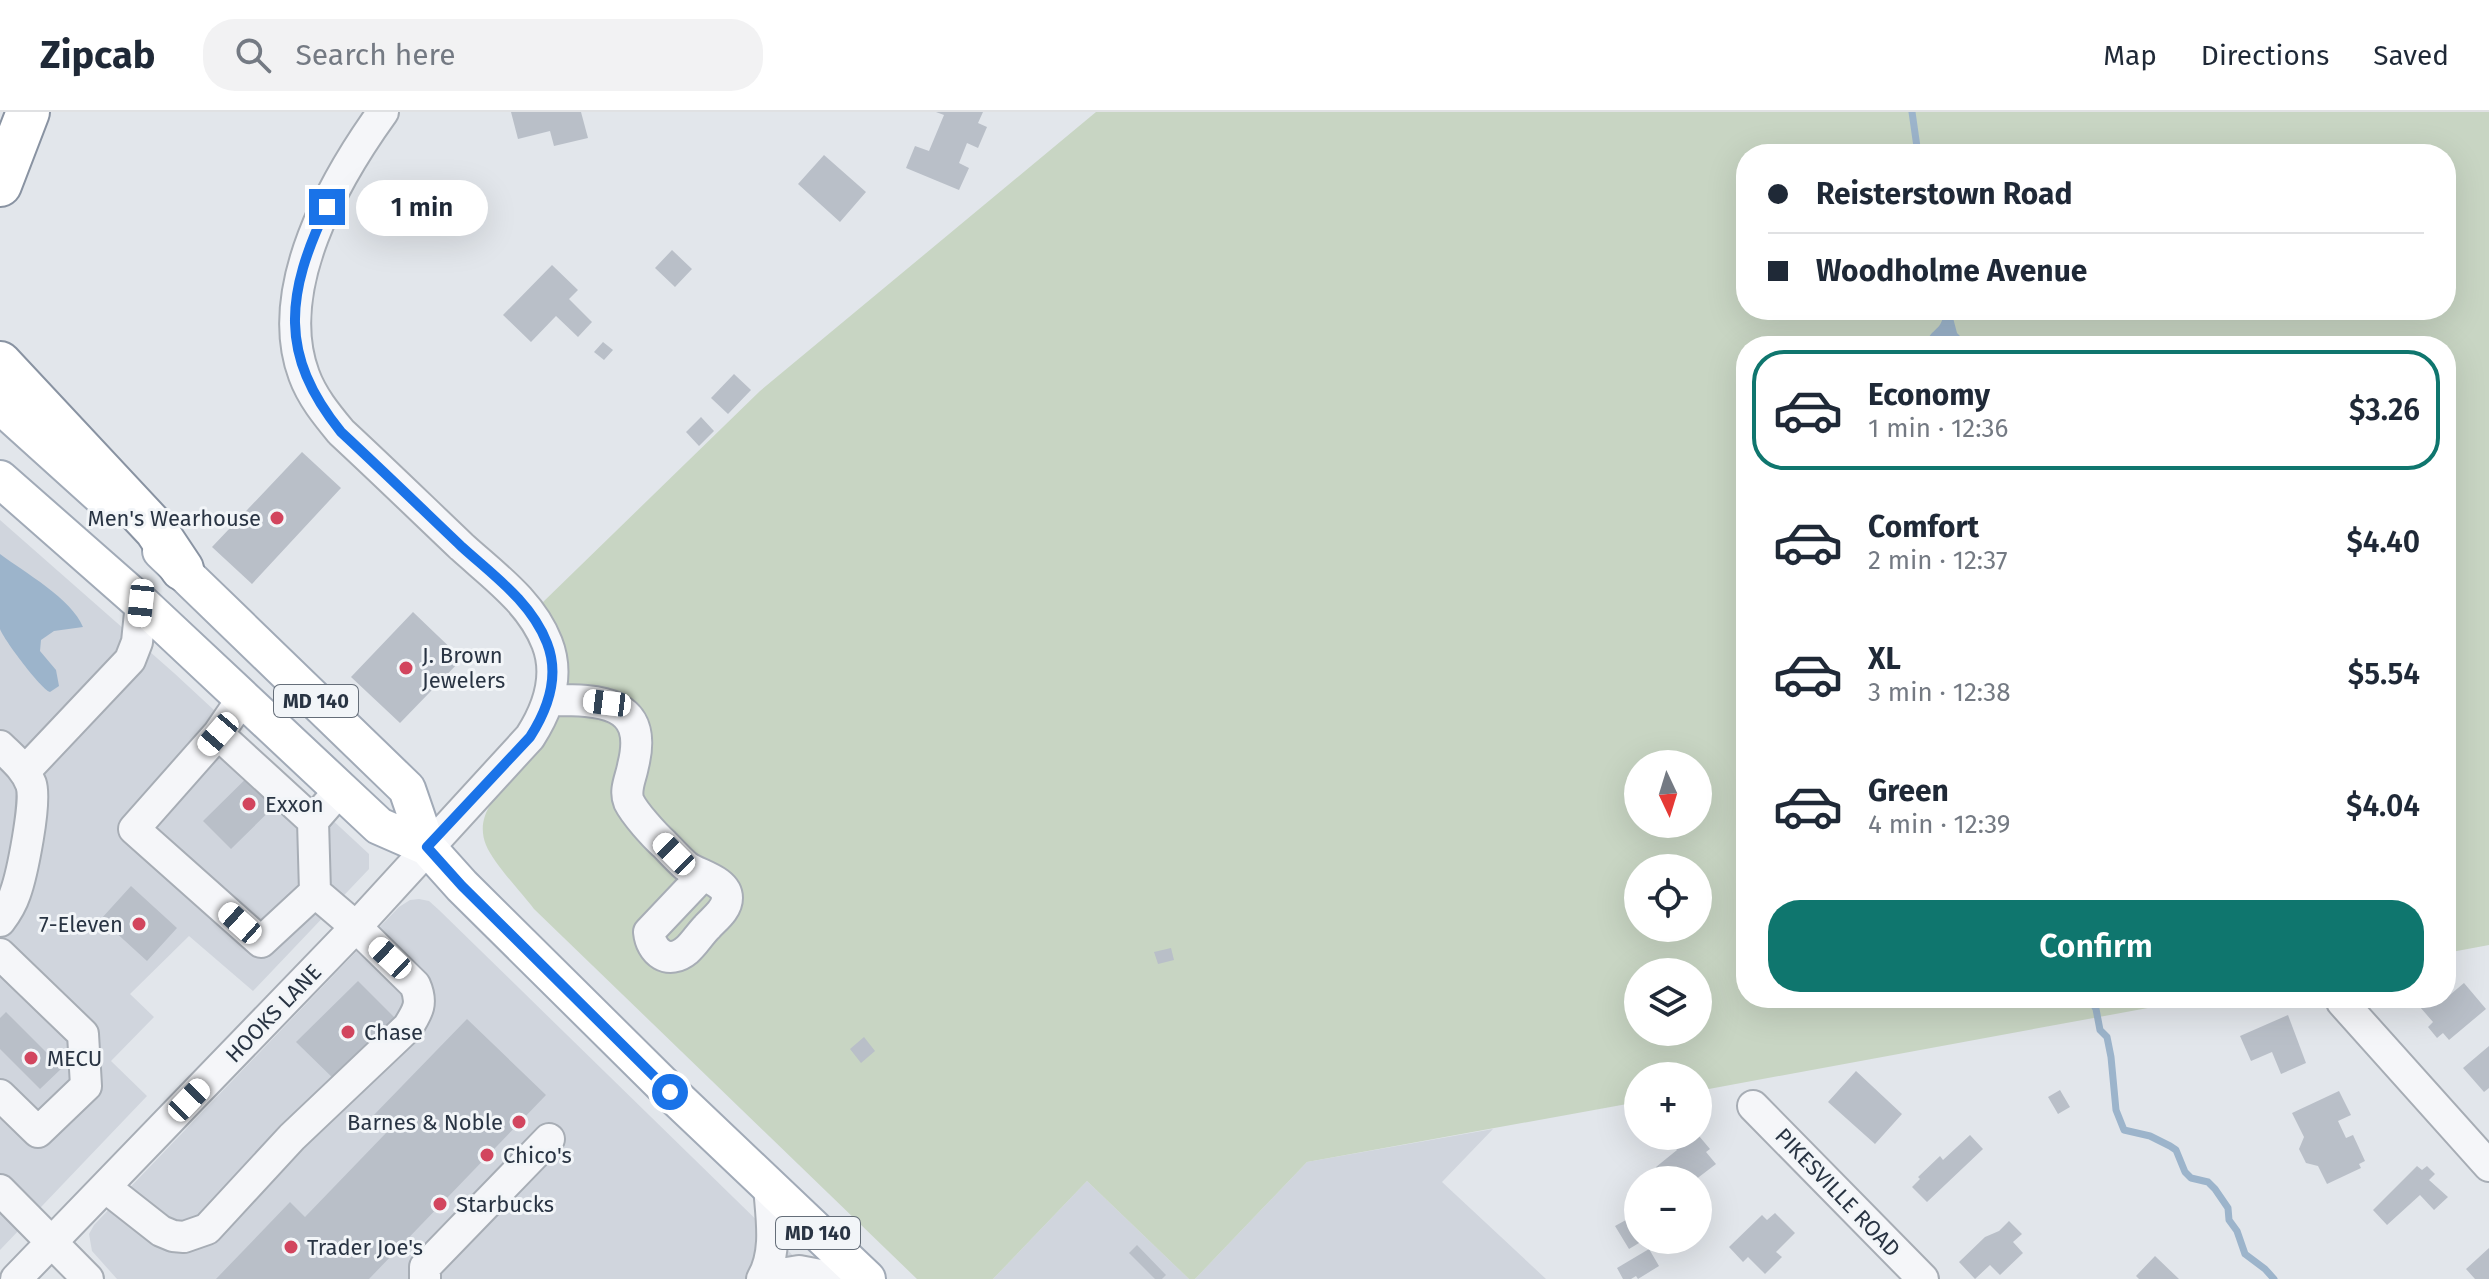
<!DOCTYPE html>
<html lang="en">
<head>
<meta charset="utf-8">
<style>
	body { margin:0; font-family:"Fira Sans",sans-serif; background:#f2f2f3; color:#1f2937; height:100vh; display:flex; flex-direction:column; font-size:30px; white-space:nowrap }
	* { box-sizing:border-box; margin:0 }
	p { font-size:26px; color:#747a83 }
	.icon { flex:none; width:44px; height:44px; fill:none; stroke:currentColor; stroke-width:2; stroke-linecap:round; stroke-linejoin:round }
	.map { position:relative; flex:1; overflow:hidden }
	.drawer { position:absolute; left:1736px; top:224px; width:720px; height:672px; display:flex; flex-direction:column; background:#fff; border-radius:32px; box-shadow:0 8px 32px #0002 }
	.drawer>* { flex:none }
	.hud { position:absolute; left:1736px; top:32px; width:720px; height:176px; border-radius:32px; box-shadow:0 8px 32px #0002; display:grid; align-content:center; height:176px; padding:0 32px; background:#fff }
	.needle { width:52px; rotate:176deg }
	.tools { position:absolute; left:1624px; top:638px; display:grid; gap:16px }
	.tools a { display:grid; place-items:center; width:88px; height:88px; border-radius:50%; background:#fff; box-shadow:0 8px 32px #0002; font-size:40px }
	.end { position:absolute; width:36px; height:36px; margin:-18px; border:10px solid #1a73e8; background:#fff; box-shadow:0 0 0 4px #fff }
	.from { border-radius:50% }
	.bubble { position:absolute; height:56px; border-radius:28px; background:#fff; box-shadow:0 8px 32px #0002; font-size:26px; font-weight:600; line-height:56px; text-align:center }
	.car { position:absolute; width:24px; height:48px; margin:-24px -12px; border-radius:10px; box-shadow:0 0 6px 2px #0007; background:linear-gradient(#fff 24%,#345 0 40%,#fff 0 76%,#345 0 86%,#fff 0) }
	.hud b { display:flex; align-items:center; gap:28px; height:76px; font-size:30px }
	.hud b+b { border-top:2px solid #e0e1e3 }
	.hud i { width:20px; height:20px; background:#1f2937 }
	ul { padding:14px 0 0; list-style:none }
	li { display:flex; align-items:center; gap:24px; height:120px; margin:0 16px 12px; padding:0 16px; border:4px solid transparent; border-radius:32px }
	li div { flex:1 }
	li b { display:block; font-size:30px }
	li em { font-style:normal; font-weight:600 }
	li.on { border-color:#0f766e }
	li>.icon { width:72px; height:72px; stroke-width:1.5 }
	.cta { display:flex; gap:16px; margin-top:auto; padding:16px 32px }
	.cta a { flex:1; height:92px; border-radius:32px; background:#0f766e; color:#fff; font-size:32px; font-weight:600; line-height:92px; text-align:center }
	header { display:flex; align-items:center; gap:48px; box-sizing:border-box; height:112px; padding:0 40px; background:#fff; border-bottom:2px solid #e0e1e3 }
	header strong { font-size:38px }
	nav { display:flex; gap:44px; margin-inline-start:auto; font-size:28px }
	.search { width:560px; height:72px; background:#f2f2f3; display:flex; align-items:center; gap:20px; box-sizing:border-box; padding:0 28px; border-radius:32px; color:#747a83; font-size:30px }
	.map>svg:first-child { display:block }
	.built { fill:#d0d5dd }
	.green { fill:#c8d5c3; fill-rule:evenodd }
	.water { fill:#9cb4cb }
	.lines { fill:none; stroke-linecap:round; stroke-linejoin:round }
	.stream { stroke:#9cb4cb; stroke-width:7 }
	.building { fill:#b9bfc8 }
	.minor-casing { stroke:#a7adb5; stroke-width:34 }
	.major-casing { stroke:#a1aab7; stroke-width:40 }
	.highway-casing { stroke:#8993a2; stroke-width:46 }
	.minor { stroke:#f5f6f9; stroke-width:30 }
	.major { stroke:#fff; stroke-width:36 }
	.highway { stroke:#fff; stroke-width:42 }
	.route { stroke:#1a73e8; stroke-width:10 }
	.poi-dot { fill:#d2455e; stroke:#f2f5f8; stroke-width:3 }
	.labels { text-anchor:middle; stroke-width:6; stroke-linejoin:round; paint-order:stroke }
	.shield { fill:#f2f5f8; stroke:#656e79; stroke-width:2 }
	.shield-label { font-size:20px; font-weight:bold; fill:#293443 }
	.poi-label { font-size:22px; fill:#293443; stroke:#f2f5f8; text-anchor:start }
	.street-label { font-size:22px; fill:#293443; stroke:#f2f5f8 }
</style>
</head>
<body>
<header>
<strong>Zipcab</strong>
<div class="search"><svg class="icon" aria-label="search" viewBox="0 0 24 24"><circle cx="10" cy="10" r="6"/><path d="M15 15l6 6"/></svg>Search here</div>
<nav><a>Map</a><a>Directions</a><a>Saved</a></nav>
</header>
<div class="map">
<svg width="2489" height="1167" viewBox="0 0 2489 1167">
	<rect width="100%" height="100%" fill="#e2e6eb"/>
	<path class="built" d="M 0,408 L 174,561 L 369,742 L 369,757 L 253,879 L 189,824 L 130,882 L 154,905 L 111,949 L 147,984 L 0,1138 Z
		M 419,787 L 429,789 L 439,798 L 817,1167 L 117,1167 L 92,1139 L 89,1122 L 94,1113 L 399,795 L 410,788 Z
		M 1493,1017 L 1442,1070 L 1546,1167 L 1195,1167 L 1307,1050 Z
		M 1087,1069 L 1189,1167 L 993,1167 Z"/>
	<path class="green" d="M 1096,0 L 2489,0 L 2489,833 L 2446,841 L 2446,234 L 1746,234 L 1746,886 L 2202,886 L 1698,979 L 1698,964 L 1638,964 L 1638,990 L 1307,1050 L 1195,1167 L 1189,1167 L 1087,1069 L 993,1167 L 917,1167 L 534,797 C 521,780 494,752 486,733 C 469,691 524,663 544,633 C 552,620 557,607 561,593 L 542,491 L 760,279 ZM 1746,42 L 2446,42 L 2446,198 L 1746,198 ZM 1638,652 L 1698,652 L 1698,712 L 1638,712 ZM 1638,756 L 1698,756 L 1698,816 L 1638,816 ZM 1638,860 L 1698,860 L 1698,920 L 1638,920 Z"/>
	<path class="water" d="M 1942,198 L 1951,198 L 1957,221 L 1962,226 L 1959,234 L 1926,234 C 1928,216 1946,219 1942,198 Z
		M 0,442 C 24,460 72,487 83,515 L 54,519 L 41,528 L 40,539 L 56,558 L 59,574 L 50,580 C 41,577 4,528 0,517 C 0,507 0,457 0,442 Z"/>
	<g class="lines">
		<path class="stream" d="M 1912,0 L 1918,42
			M 2090,886 L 2096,897 L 2100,918 L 2107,925 L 2111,945 L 2116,998 L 2124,1018 L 2150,1024 L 2170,1034 L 2176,1038 L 2185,1060 L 2191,1066 L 2208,1070 L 2215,1077 L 2228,1096 L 2229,1108 L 2237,1119 L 2245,1142 L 2265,1157 L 2274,1167"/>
	</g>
	<path class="building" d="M 511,0 L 581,0 L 588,26 L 554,34 L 550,19 L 518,27 Z
		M 936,0 L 983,0 L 978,11 L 987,15 L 978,36 L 967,31 L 959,51 L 969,56 L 959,78 L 906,56 L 915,34 L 929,39 L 944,3 Z
		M 824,43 L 866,80 L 840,110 L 798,72 Z
		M 672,138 L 692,157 L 675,175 L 655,156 Z
		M 552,153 L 578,178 L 569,187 L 592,210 L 578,225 L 556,204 L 531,230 L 503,203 Z
		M 603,230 L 613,238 L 604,248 L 594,240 Z
		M 734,262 L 751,278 L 728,302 L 711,286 Z
		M 701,305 L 714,319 L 699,334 L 686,320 Z
		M 302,340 L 341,376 L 252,472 L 212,435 Z
		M 413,500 L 462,547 L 400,611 L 351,565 Z
		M 267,646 L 295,674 L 231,737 L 203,709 Z
		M 131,774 L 177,816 L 147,849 L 101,807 Z
		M 1171,836 L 1174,848 L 1158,852 L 1154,840 Z
		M 358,869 L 399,910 L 339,972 L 296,930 Z
		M 2464,871 L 2486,897 L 2449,928 L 2443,921 L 2437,926 L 2428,915 L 2433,910 L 2420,895 L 2430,886 L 2435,886 L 2439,892 Z
		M 6,900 L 62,956 L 40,977 L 0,937 L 0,906 Z
		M 2288,903 L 2306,951 L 2281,962 L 2272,940 L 2251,949 L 2240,924 Z
		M 467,907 L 546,983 L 369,1167 L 216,1167 L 290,1090 L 305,1105 L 386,1021 L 370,1007 Z
		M 864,925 L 875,939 L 861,951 L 850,937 Z
		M 2489,934 L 2489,976 L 2484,980 L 2463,956 Z
		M 1856,959 L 1902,1002 L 1875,1032 L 1828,990 Z
		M 2060,978 L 2070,995 L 2058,1002 L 2048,985 Z
		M 2339,979 L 2351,1003 L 2338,1009 L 2346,1026 L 2353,1023 L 2365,1049 L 2359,1052 L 2361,1056 L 2327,1072 L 2318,1054 L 2306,1051 L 2299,1037 L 2304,1025 L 2292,1001 Z
		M 1970,1023 L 1983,1037 L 1927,1090 L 1912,1075 L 1920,1067 L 1918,1065 L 1940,1044 L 1943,1048 Z
		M 1681,1024 L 1699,1024 L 1710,1037 L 1706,1040 L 1716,1052 L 1695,1068 L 1655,1068 L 1651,1064 L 1658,1058 L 1656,1055 L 1677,1038 L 1672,1031 Z
		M 2417,1054 L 2422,1058 L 2427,1054 L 2435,1062 L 2429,1068 L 2448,1085 L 2434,1098 L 2420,1083 L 2387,1113 L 2373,1098 Z
		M 1775,1101 L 1795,1121 L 1776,1140 L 1782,1145 L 1765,1162 L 1748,1145 L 1743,1150 L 1729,1135 L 1762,1103 L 1767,1108 Z
		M 1635,1103 L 1638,1108 L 1638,1128 L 1644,1128 L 1629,1137 L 1615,1114 Z
		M 2009,1109 L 2022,1122 L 2013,1130 L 2023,1141 L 2000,1163 L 1990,1153 L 1975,1167 L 1959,1150 L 1985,1125 L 1999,1119 Z
		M 1137,1133 L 1166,1163 L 1162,1167 L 1155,1167 L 1129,1141 Z
		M 2489,1136 L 2489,1167 L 2475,1167 L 2466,1157 Z
		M 1649,1137 L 1659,1154 L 1638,1167 L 1636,1164 L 1631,1167 L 1623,1167 L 1617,1156 Z
		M 2155,1144 L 2179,1167 L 2139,1167 L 2136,1164 Z"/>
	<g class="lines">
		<defs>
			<path id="minor" d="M 242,587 L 218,622 L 134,717 L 261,830 L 315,780 L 313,709 L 340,678
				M 549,588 C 597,588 650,587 633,654 C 631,666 624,678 629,690 C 635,702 654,723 664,732 C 671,739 678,747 686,754 C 697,763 727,768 727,786 C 727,798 714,807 707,815 C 700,822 694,832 687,838 C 668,854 651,840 649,820 L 703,763
				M 218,622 L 313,709
				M 0,634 C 12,646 25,656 31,672 C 37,689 22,763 15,782 C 12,791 6,801 0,809
				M 25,659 L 130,548 L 137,530 L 141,491
				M 0,842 L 83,922 L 86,974 L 38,1020 L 0,983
				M 2342,890 L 2489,1054
				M 1753,994 L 1923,1167
				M 105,1075 L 161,1119 L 173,1124 L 184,1125 L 207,1117 L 292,1025 L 408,915 C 418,899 423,891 415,873 L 356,815 L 315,780
				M 0,1078 L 88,1167
				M 764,1165 L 799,1159 L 841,1167
				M 16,1167 L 356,815 L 530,625 C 548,597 560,564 547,531 C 531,490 494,464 462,435 C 422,397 382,358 341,320 C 327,303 312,285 304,263 C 272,177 334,68 383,0
				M 425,1167 L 425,1155 L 549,1027
				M 762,1167 C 778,1140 771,1104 769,1074"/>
			<path id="major" d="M 0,293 L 103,386
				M 0,367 L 141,491 L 379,714 L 427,735
				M 161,439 L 407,677 L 427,735 L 462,774 L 670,980 L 867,1167"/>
			<path id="highway" d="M 0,73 L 28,0
				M 0,251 L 156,418 L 182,457"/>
		</defs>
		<use href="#minor" class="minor-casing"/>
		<use href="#major" class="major-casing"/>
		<use href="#highway" class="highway-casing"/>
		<use href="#minor" class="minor"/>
		<use href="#major" class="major"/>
		<use href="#highway" class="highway"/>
	</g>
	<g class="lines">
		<path class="route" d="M 327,95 C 286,182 278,242 341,320 C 382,358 422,397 462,435 C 494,464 531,490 547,531 C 560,564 548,597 530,625 L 427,735 L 462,774 L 670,980"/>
	</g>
	<g class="poi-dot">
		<circle cx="277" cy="406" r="8"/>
		<circle cx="406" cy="556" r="8"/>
		<circle cx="249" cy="692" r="8"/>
		<circle cx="139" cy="812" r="8"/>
		<circle cx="348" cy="920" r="8"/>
		<circle cx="31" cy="946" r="8"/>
		<circle cx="519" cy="1010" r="8"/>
		<circle cx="487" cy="1043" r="8"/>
		<circle cx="440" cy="1092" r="8"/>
		<circle cx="291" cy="1135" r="8"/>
	</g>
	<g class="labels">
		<g class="shield">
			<rect x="274" y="573" width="84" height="32" rx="6"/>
			<rect x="776" y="1105" width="84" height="32" rx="6"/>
		</g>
		<g class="shield-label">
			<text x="316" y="596">MD 140</text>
			<text x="818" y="1128">MD 140</text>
		</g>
		<g class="poi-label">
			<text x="261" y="414" text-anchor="end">Men's Wearhouse</text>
			<text x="422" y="551">J. Brown<tspan x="422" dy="25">Jewelers</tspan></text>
			<text x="265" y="700">Exxon</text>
			<text x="123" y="820" text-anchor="end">7-Eleven</text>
			<text x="364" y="928">Chase</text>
			<text x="47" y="954">MECU</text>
			<text x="503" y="1018" text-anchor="end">Barnes &amp; Noble</text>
			<text x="503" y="1051">Chico's</text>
			<text x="456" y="1100">Starbucks</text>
			<text x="307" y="1143">Trader Joe's</text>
		</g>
		<g class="street-label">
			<text transform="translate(273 901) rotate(-46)" y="8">HOOKS LANE</text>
			<text transform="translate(1838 1080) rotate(46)" y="8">PIKESVILLE ROAD</text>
		</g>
	</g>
</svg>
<div class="tools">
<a><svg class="needle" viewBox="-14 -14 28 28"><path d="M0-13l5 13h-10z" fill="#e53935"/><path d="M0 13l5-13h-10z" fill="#747a83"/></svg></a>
<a><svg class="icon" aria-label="locate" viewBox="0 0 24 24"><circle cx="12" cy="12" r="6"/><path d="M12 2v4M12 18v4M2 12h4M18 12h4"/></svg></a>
<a><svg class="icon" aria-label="layers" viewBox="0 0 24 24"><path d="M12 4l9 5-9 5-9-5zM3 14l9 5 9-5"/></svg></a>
<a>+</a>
<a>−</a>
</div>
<i class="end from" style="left:670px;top:980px"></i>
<i class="end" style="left:327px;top:95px"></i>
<div class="bubble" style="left:356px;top:68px;width:132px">1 min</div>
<i class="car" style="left:141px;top:491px;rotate:186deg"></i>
<i class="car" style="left:607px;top:591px;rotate:277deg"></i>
<i class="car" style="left:218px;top:622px;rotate:221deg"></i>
<i class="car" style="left:674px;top:742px;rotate:315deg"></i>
<i class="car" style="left:240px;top:811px;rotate:312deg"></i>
<i class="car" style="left:390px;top:846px;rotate:313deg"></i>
<i class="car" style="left:189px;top:988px;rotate:44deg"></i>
<div class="hud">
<b><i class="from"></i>Reisterstown Road</b>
<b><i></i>Woodholme Avenue</b>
</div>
<section class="drawer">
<ul>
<li class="on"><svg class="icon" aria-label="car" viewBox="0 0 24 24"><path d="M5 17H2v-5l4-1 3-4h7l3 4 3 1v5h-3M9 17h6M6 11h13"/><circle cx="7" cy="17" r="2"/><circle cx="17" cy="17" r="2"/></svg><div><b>Economy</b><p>1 min · 12:36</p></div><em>$3.26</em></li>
<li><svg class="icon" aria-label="car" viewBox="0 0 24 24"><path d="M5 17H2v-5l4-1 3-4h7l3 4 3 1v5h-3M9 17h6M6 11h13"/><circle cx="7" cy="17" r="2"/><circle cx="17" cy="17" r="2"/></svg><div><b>Comfort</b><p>2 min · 12:37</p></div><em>$4.40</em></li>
<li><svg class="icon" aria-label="car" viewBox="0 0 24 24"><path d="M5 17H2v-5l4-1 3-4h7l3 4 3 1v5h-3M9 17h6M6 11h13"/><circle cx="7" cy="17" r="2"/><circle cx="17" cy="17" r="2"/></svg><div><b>XL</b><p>3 min · 12:38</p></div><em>$5.54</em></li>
<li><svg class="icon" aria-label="car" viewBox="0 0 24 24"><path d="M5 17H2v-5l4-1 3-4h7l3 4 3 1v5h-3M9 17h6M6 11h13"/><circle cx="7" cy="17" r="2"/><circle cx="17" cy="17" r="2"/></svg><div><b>Green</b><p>4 min · 12:39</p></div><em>$4.04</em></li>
</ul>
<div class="cta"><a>Confirm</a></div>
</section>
</div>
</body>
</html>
